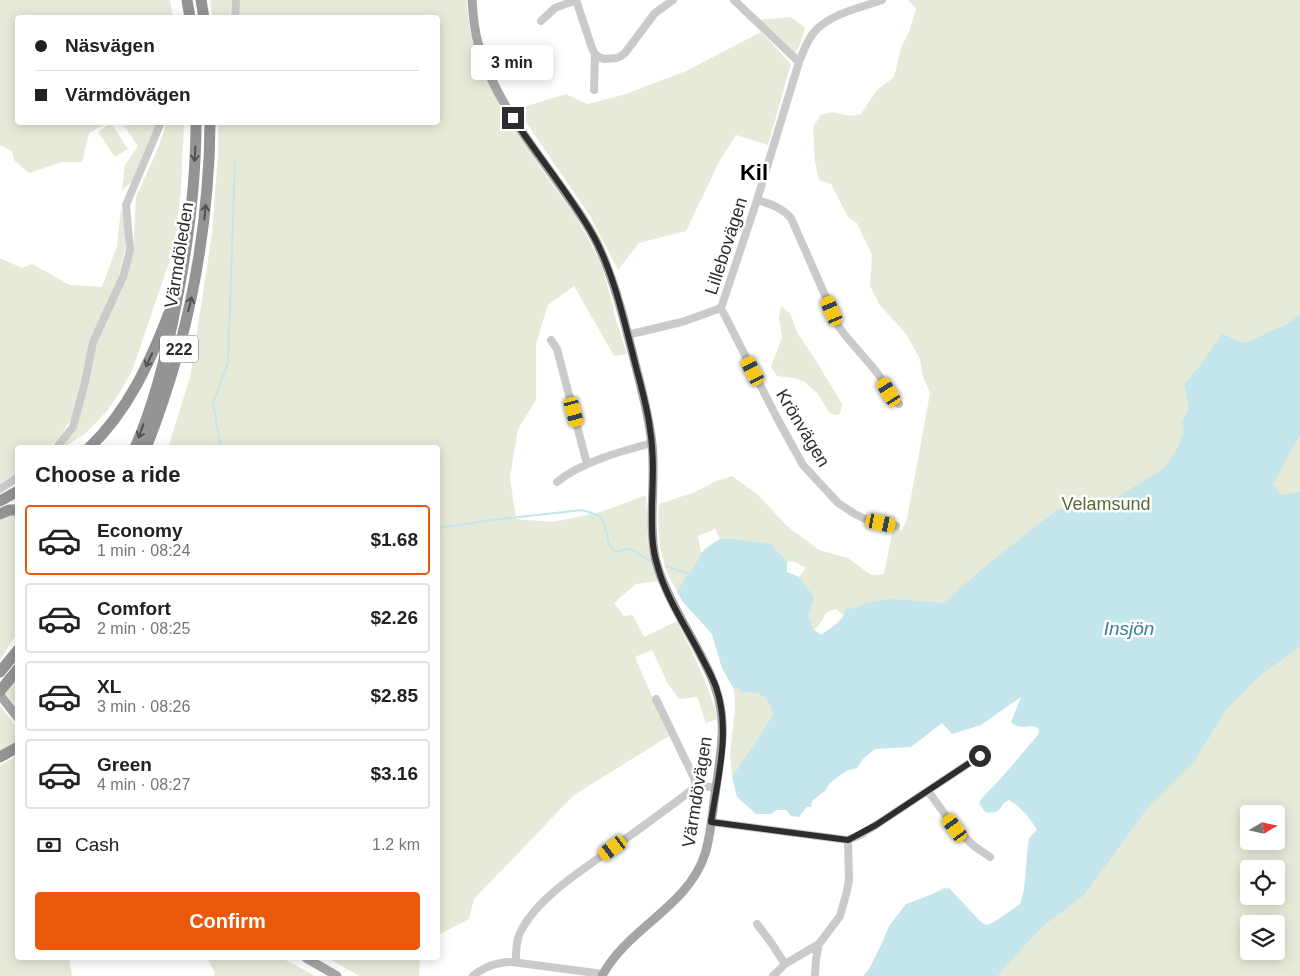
<!DOCTYPE html>
<html lang="en">
<head>
<meta charset="utf-8">
<style>
	body { margin:0; font-family:Arial,sans-serif; background:#f2f2f2; color:#222; height:100vh; display:flex; flex-direction:column; font-size:19px; white-space:nowrap }
	* { box-sizing:border-box; margin:0 }
	p { font-size:16px; color:#767676 }
	.icon { flex:none; width:28px; height:28px; fill:none; stroke:currentColor; stroke-width:2; stroke-linecap:round; stroke-linejoin:round }
	.map { position:relative; flex:1; overflow:hidden }
	.drawer { position:absolute; left:15px; top:445px; width:425px; height:515px; display:flex; flex-direction:column; background:#fff; border-radius:5px; box-shadow:0 2px 12px #0003 }
	.drawer>* { flex:none }
	.guide { position:absolute; left:15px; top:15px; width:425px; height:110px; border-radius:5px; box-shadow:0 2px 12px #0003; display:grid; align-content:center; height:110px; padding:0 20px; background:#fff }
	.needle { width:32px; rotate:81deg }
	.tools { position:absolute; left:1240px; top:805px; display:grid; gap:10px }
	.tools a { display:grid; place-items:center; width:45px; height:45px; border-radius:5px; background:#fff; box-shadow:0 2px 12px #0003; font-size:25px }
	.end { position:absolute; width:22px; height:22px; margin:-11px; border:6px solid #2d2d2d; background:#fff; box-shadow:0 0 0 2px #fff }
	.from { border-radius:50% }
	.bubble { position:absolute; height:35px; border-radius:5px; background:#fff; box-shadow:0 2px 12px #0003; font-size:16px; font-weight:700; line-height:35px; text-align:center }
	.car { position:absolute; width:15px; height:30px; margin:-15px -8px; border-radius:6px; box-shadow:0 0 4px 1px #0007; background:linear-gradient(#f5c518 24%,#345 0 40%,#f5c518 0 76%,#345 0 86%,#f5c518 0) }
	.guide b { display:flex; align-items:center; gap:18px; height:48px; font-size:19px }
	.guide b+b { border-top:1px solid #e0e0e0 }
	.guide i { width:12px; height:12px; background:#222 }
	ul { padding:0; list-style:none }
	li { display:flex; align-items:center; gap:15px; height:70px; margin:0 10px 8px; padding:0 10px; border:2px solid #e0e0e0; border-radius:5px }
	li div { flex:1 }
	li b { display:block; font-size:19px }
	li em { font-style:normal; font-weight:700 }
	li.on { border-color:#ea580c }
	li>.icon { width:45px; height:45px; stroke-width:1.5 }
	h2 { padding:0 20px; font-size:22px; line-height:60px }
	.pay { display:flex; align-items:center; gap:12px; height:55px; padding:0 20px; font-size:19px }
	.pay p { margin-inline-start:auto }
	.action { display:flex; gap:10px; margin-top:auto; padding:10px 20px }
	.action a { flex:1; height:58px; border-radius:5px; background:#ea580c; color:#fff; font-size:20px; font-weight:700; line-height:58px; text-align:center }
	.map>svg:first-child { display:block }
	.green { fill:#e6ebd9; fill-rule:evenodd }
	.water { fill:#c4e5ec }
	.lines { fill:none; stroke-linecap:round; stroke-linejoin:round }
	.stream { stroke:#c4e5ec; stroke-width:2 }
	.minor { stroke:#cacaca; stroke-width:8 }
	.major { stroke:#a5a5a5; stroke-width:9 }
	.highway { stroke:#949494; stroke-width:11 }
	.oneway { stroke:#515151 }
	.route { stroke:#2d2d2d; stroke-width:6 }
	.labels { text-anchor:middle; stroke-width:5; stroke-linejoin:round; paint-order:stroke }
	.shield { fill:#fff; stroke:#6c6c6c; stroke-width:1 }
	.shield-label { font-size:16px; font-weight:bold; fill:#2d2d2d }
	.street-label { font-size:18px; fill:#2d2d2d; stroke:#fff }
	.park-label { font-size:18px; fill:#596a39; stroke:#fff }
	.water-label { font-size:19px; font-style:italic; fill:#388091; stroke:#fff }
	.district-label { font-size:22px; font-weight:bold; fill:#000; stroke:#fff }
</style>
</head>
<body>
<div class="map">
<svg width="1300" height="976" viewBox="0 0 1300 976">
	<rect width="100%" height="100%" fill="#fff"/>
	<path class="green" d="M 0,0 L 170,0 L 173,17 L 18,18 L 18,122 L 106,123 L 89,133 L 82,162 L 62,162 L 29,173 L 14,160 L 12,151 L 0,145 Z
		M 210,0 L 232,0 L 230,17 L 212,17 Z
		M 239,0 L 466,0 L 470,29 L 479,57 L 515,127 L 540,167 L 576,217 L 590,242 L 602,267 L 613,306 L 614,314 L 627,354 L 614,356 L 574,286 L 548,305 L 536,344 L 536,400 L 518,429 L 510,477 L 516,519 L 553,522 L 601,512 L 646,495 L 648,545 L 658,581 L 636,584 L 614,603 L 624,616 L 633,615 L 644,637 L 677,621 C 693,653 708,684 718,719 L 706,723 L 697,697 L 679,699 L 668,684 L 652,650 L 635,657 L 669,736 L 574,795 L 474,899 L 469,919 L 438,935 L 438,448 L 168,448 L 190,377 L 198,325 L 212,233 L 218,154 L 218,123 L 438,122 L 438,18 L 238,17 Z
		M 908,0 L 1300,0 L 1300,976 L 881,976 L 912,905 L 945,887 L 970,914 L 986,944 L 1032,906 L 1060,727 L 1023,679 L 948,699 L 737,797 L 732,777 L 730,753 L 735,710 L 734,689 L 722,668 L 712,634 L 683,602 L 666,571 L 660,546 L 658,521 L 659,504 L 695,492 L 716,481 L 732,476 L 757,494 L 788,527 L 819,550 L 848,558 L 871,575 L 884,574 L 893,528 L 902,530 L 907,519 L 930,393 L 922,374 L 920,359 L 906,334 L 879,304 L 870,286 L 872,255 L 857,223 L 848,217 L 831,184 L 819,180 L 815,162 L 813,128 L 820,115 L 832,112 L 851,116 L 861,114 L 876,91 L 894,77 L 901,48 L 909,32 L 916,9 ZM 715,529 L 720,539 L 705,549 L 701,553 L 698,536 ZM 793,561 L 806,568 L 799,577 L 787,572 L 787,562 ZM 836,609 L 845,616 L 832,627 L 822,635 L 814,630 L 819,625 L 827,612 ZM 1249,814 L 1276,814 L 1276,841 L 1249,841 ZM 1249,869 L 1276,869 L 1276,896 L 1249,896 ZM 1249,924 L 1276,924 L 1276,951 L 1249,951 Z
		M 791,17 L 805,28 L 801,42 L 795,54 L 760,20 Z
		M 761,32 L 791,64 L 768,145 L 736,135 L 719,162 L 686,231 L 639,243 L 618,270 L 590,216 L 517,109 L 566,94 L 587,104 L 626,94 L 686,71 Z
		M 111,123 L 128,149 L 115,157 L 98,132 Z
		M 122,123 L 156,123 L 131,183 L 122,190 L 125,165 L 138,146 Z
		M 167,123 L 184,123 L 181,190 L 174,248 L 132,371 L 120,392 L 107,411 L 87,432 L 65,447 L 60,448 L 76,427 L 83,405 L 96,343 L 133,250 L 136,197 L 157,150 Z
		M 121,208 L 124,217 L 125,249 L 117,283 L 91,339 L 73,417 L 58,439 L 49,447 L 18,448 L 17,472 L 0,484 L 0,258 L 22,268 L 32,264 L 70,285 L 102,287 L 117,246 Z
		M 781,306 L 790,313 L 797,332 L 818,364 L 842,404 L 840,414 L 835,415 L 829,412 L 818,394 L 805,382 L 793,378 L 777,376 L 771,367 L 782,337 L 779,318 Z
		M 12,514 L 17,515 L 17,633 L 0,660 L 0,519 Z
		M 17,679 L 17,708 L 5,693 Z
		M 0,706 L 18,729 L 17,741 L 0,753 Z
		M 17,756 L 18,958 L 69,958 L 72,976 L 0,976 L 0,765 Z
		M 207,958 L 282,958 L 315,976 L 214,976 L 215,973 Z
		M 328,958 L 420,958 L 419,976 L 359,976 Z"/>
	<path class="water" d="M 1300,314 L 1300,435 L 1273,484 L 1281,495 L 1300,492 L 1300,647 L 1259,676 L 1226,710 L 1195,760 L 1149,806 L 1083,896 L 1043,926 L 1002,970 L 998,976 L 863,976 L 869,969 L 882,943 L 889,926 L 906,904 L 949,888 L 982,923 L 987,925 L 994,922 L 1020,904 L 1024,890 L 1027,854 L 1029,838 L 1037,830 C 1030,818 1021,807 1009,800 C 997,805 1004,815 985,812 L 979,803 L 982,798 L 1002,777 L 1038,735 L 1039,729 C 1031,723 1026,729 1018,726 C 1016,726 1013,724 1011,722 L 1021,697 L 981,725 L 952,734 L 942,723 L 911,747 L 875,749 L 863,759 L 857,768 L 846,771 L 835,779 L 829,784 L 826,790 L 812,801 L 811,807 L 807,807 L 799,817 L 791,816 L 786,810 L 776,810 L 771,814 L 756,814 L 737,797 L 732,777 L 760,736 L 773,715 C 767,693 762,693 740,692 L 740,689 L 738,687 L 734,689 L 722,668 L 712,634 L 683,602 L 677,591 L 689,574 L 705,549 L 720,539 L 734,539 L 771,544 L 787,562 L 787,572 L 799,577 L 814,597 L 814,599 L 808,616 L 813,629 L 821,635 C 831,628 844,621 846,609 L 856,608 L 864,603 L 892,599 L 944,603 L 984,567 L 1057,510 L 1109,502 L 1162,470 L 1176,451 L 1184,432 L 1182,421 L 1189,408 L 1184,384 L 1199,367 L 1222,334 L 1245,343 L 1289,323 Z"/>
	<g class="lines">
		<path class="stream" d="M 219,448 L 220,443 L 213,403 L 228,363 L 235,162
			M 438,528 L 492,520 L 582,510 L 600,516 C 602,519 604,523 605,527 C 609,538 605,544 616,552 C 620,551 625,549 629,549 C 638,550 643,559 651,561
			M 666,566 L 689,574"/>
		<path class="minor" d="M 576,0 L 592,48 L 595,54 L 599,57 L 604,59 L 617,58 L 621,56 L 625,53 L 655,13 L 673,0
			M 734,0 L 799,62
			M 235,18 L 236,0
			M 541,21 L 555,8 L 576,0
			M 594,90 L 595,54
			M 757,200 C 770,204 781,207 791,218 L 839,327 C 851,344 866,358 878,374 C 885,384 891,395 899,404
			M 721,308 L 777,418 L 803,465 L 838,503 L 855,514 L 865,519 L 896,526
			M 627,335 L 682,322 L 721,308 L 757,200 L 799,62 C 803,52 807,40 815,31 C 832,13 860,8 882,0
			M 551,340 L 557,349 L 587,464
			M 56,448 L 73,427 L 85,382 L 93,342 L 123,277 L 130,250 L 126,205 L 161,122
			M 557,482 C 581,462 622,451 652,443
			M 0,489 L 18,477
			M 656,699 L 695,780 L 695,785
			M 928,791 L 955,828 L 974,846 L 990,857
			M 711,822 L 848,840 L 860,835 L 876,825 L 980,756
			M 757,924 L 772,944 L 785,964
			M 516,962 C 516,951 516,939 522,929 C 539,897 581,871 610,850 C 638,830 666,810 693,789 L 695,785 L 716,788
			M 473,976 C 485,966 497,962 512,962 L 603,974
			M 773,976 L 785,964 L 819,944 L 840,916 L 847,891 L 849,880 L 848,840
			M 815,976 L 816,959 L 819,944"/>
		<path class="major" d="M 472,0 C 473,14 474,29 478,43 C 491,91 523,134 552,174 C 567,196 584,217 596,241 C 614,278 624,320 634,359 C 641,387 649,415 652,444 C 656,481 648,519 655,557 C 659,576 668,594 677,611 C 688,632 700,652 710,674 C 730,717 721,750 715,795 C 712,814 711,835 705,854 C 688,907 627,928 602,976
			M 0,695 L 18,718
			M 306,958 L 337,976"/>
		<path class="highway" d="M 187,0 L 190,18
			M 201,0 L 204,18
			M 89,448 C 128,411 150,362 169,313
			M 135,448 C 155,402 167,353 176,305 C 188,245 196,184 196,122
			M 146,448 C 179,364 200,277 207,188 C 209,166 210,144 210,122
			M 0,501 L 18,491
			M 0,514 L 9,510 L 18,510
			M 0,672 L 18,650
			M 0,691 L 18,669
			M 0,757 L 18,747"/>
	</g>
	<defs><path id="oneway-shaft" d="M-6 0H5M1.5-3L5.5 0L1.5 3" fill="none" stroke-width="1.6" stroke-linecap="round" stroke-linejoin="round" transform="scale(1.25)"/></defs>
	<g class="oneway">
		<use href="#oneway-shaft" transform="translate(195 154) rotate(93)"/>
		<use href="#oneway-shaft" transform="translate(205 212) rotate(-85)"/>
		<use href="#oneway-shaft" transform="translate(190 304) rotate(-77)"/>
		<use href="#oneway-shaft" transform="translate(149 360) rotate(115)"/>
		<use href="#oneway-shaft" transform="translate(141 431) rotate(110)"/>
	</g>
	<g class="lines">
		<path class="route" d="M 513,118 C 539,158 571,195 594,237 C 613,272 623,316 633,355 C 639,380 647,404 650,429 C 654,454 653,479 652,504 C 652,525 651,545 657,564 C 665,596 686,627 701,656 C 706,666 712,676 716,687 C 731,730 718,777 711,822 L 848,840 L 876,825 L 980,756"/>
	</g>
	<g class="labels">
		<rect class="shield" x="160" y="335.5" width="38" height="27" rx="4"/>
		<g class="shield-label">
			<text x="179" y="355">222</text>
		</g>
		<g class="street-label">
			<text transform="translate(726 246) rotate(-72)" y="6">Lillebovägen</text>
			<text transform="translate(179 255) rotate(-81)" y="6">Värmdöleden</text>
			<text transform="translate(803 428) rotate(59)" y="6">Krönvägen</text>
			<text transform="translate(697 792) rotate(-81)" y="6">Värmdövägen</text>
		</g>
		<g class="park-label">
			<text x="1106" y="510">Velamsund</text>
		</g>
		<g class="water-label">
			<text x="1129" y="635">Insjön</text>
		</g>
		<g class="district-label">
			<text x="754" y="180">Kil</text>
		</g>
	</g>
</svg>
<div class="tools">
<a><svg class="needle" viewBox="-14 -14 28 28"><path d="M0-13l5 13h-10z" fill="#e53935"/><path d="M0 13l5-13h-10z" fill="#767676"/></svg></a>
<a><svg class="icon" aria-label="locate" viewBox="0 0 24 24"><circle cx="12" cy="12" r="6"/><path d="M12 2v4M12 18v4M2 12h4M18 12h4"/></svg></a>
<a><svg class="icon" aria-label="layers" viewBox="0 0 24 24"><path d="M12 4l9 5-9 5-9-5zM3 14l9 5 9-5"/></svg></a>
</div>
<i class="end from" style="left:980px;top:756px"></i>
<i class="end" style="left:513px;top:118px"></i>
<div class="bubble" style="left:471px;top:45px;width:82px">3 min</div>
<i class="car" style="left:832px;top:311px;rotate:337deg"></i>
<i class="car" style="left:753px;top:371px;rotate:333deg"></i>
<i class="car" style="left:889px;top:392px;rotate:328deg"></i>
<i class="car" style="left:574px;top:412px;rotate:165deg"></i>
<i class="car" style="left:881px;top:523px;rotate:102deg"></i>
<i class="car" style="left:955px;top:828px;rotate:324deg"></i>
<i class="car" style="left:613px;top:848px;rotate:234deg"></i>
<div class="guide">
<b><i class="from"></i>Näsvägen</b>
<b><i></i>Värmdövägen</b>
</div>
<section class="drawer">
<h2>Choose a ride</h2>
<ul>
<li class="on"><svg class="icon" aria-label="car" viewBox="0 0 24 24"><path d="M5 17H2v-5l4-1 3-4h7l3 4 3 1v5h-3M9 17h6M6 11h13"/><circle cx="7" cy="17" r="2"/><circle cx="17" cy="17" r="2"/></svg><div><b>Economy</b><p>1 min · 08:24</p></div><em>$1.68</em></li>
<li><svg class="icon" aria-label="car" viewBox="0 0 24 24"><path d="M5 17H2v-5l4-1 3-4h7l3 4 3 1v5h-3M9 17h6M6 11h13"/><circle cx="7" cy="17" r="2"/><circle cx="17" cy="17" r="2"/></svg><div><b>Comfort</b><p>2 min · 08:25</p></div><em>$2.26</em></li>
<li><svg class="icon" aria-label="car" viewBox="0 0 24 24"><path d="M5 17H2v-5l4-1 3-4h7l3 4 3 1v5h-3M9 17h6M6 11h13"/><circle cx="7" cy="17" r="2"/><circle cx="17" cy="17" r="2"/></svg><div><b>XL</b><p>3 min · 08:26</p></div><em>$2.85</em></li>
<li><svg class="icon" aria-label="car" viewBox="0 0 24 24"><path d="M5 17H2v-5l4-1 3-4h7l3 4 3 1v5h-3M9 17h6M6 11h13"/><circle cx="7" cy="17" r="2"/><circle cx="17" cy="17" r="2"/></svg><div><b>Green</b><p>4 min · 08:27</p></div><em>$3.16</em></li>
</ul>
<div class="pay"><svg class="icon" aria-label="cash" viewBox="0 0 24 24"><path d="M3 7h18v10H3z"/><circle cx="12" cy="12" r="2"/></svg>Cash<p>1.2 km</p></div>
<div class="action"><a>Confirm</a></div>
</section>
</div>
</body>
</html>
